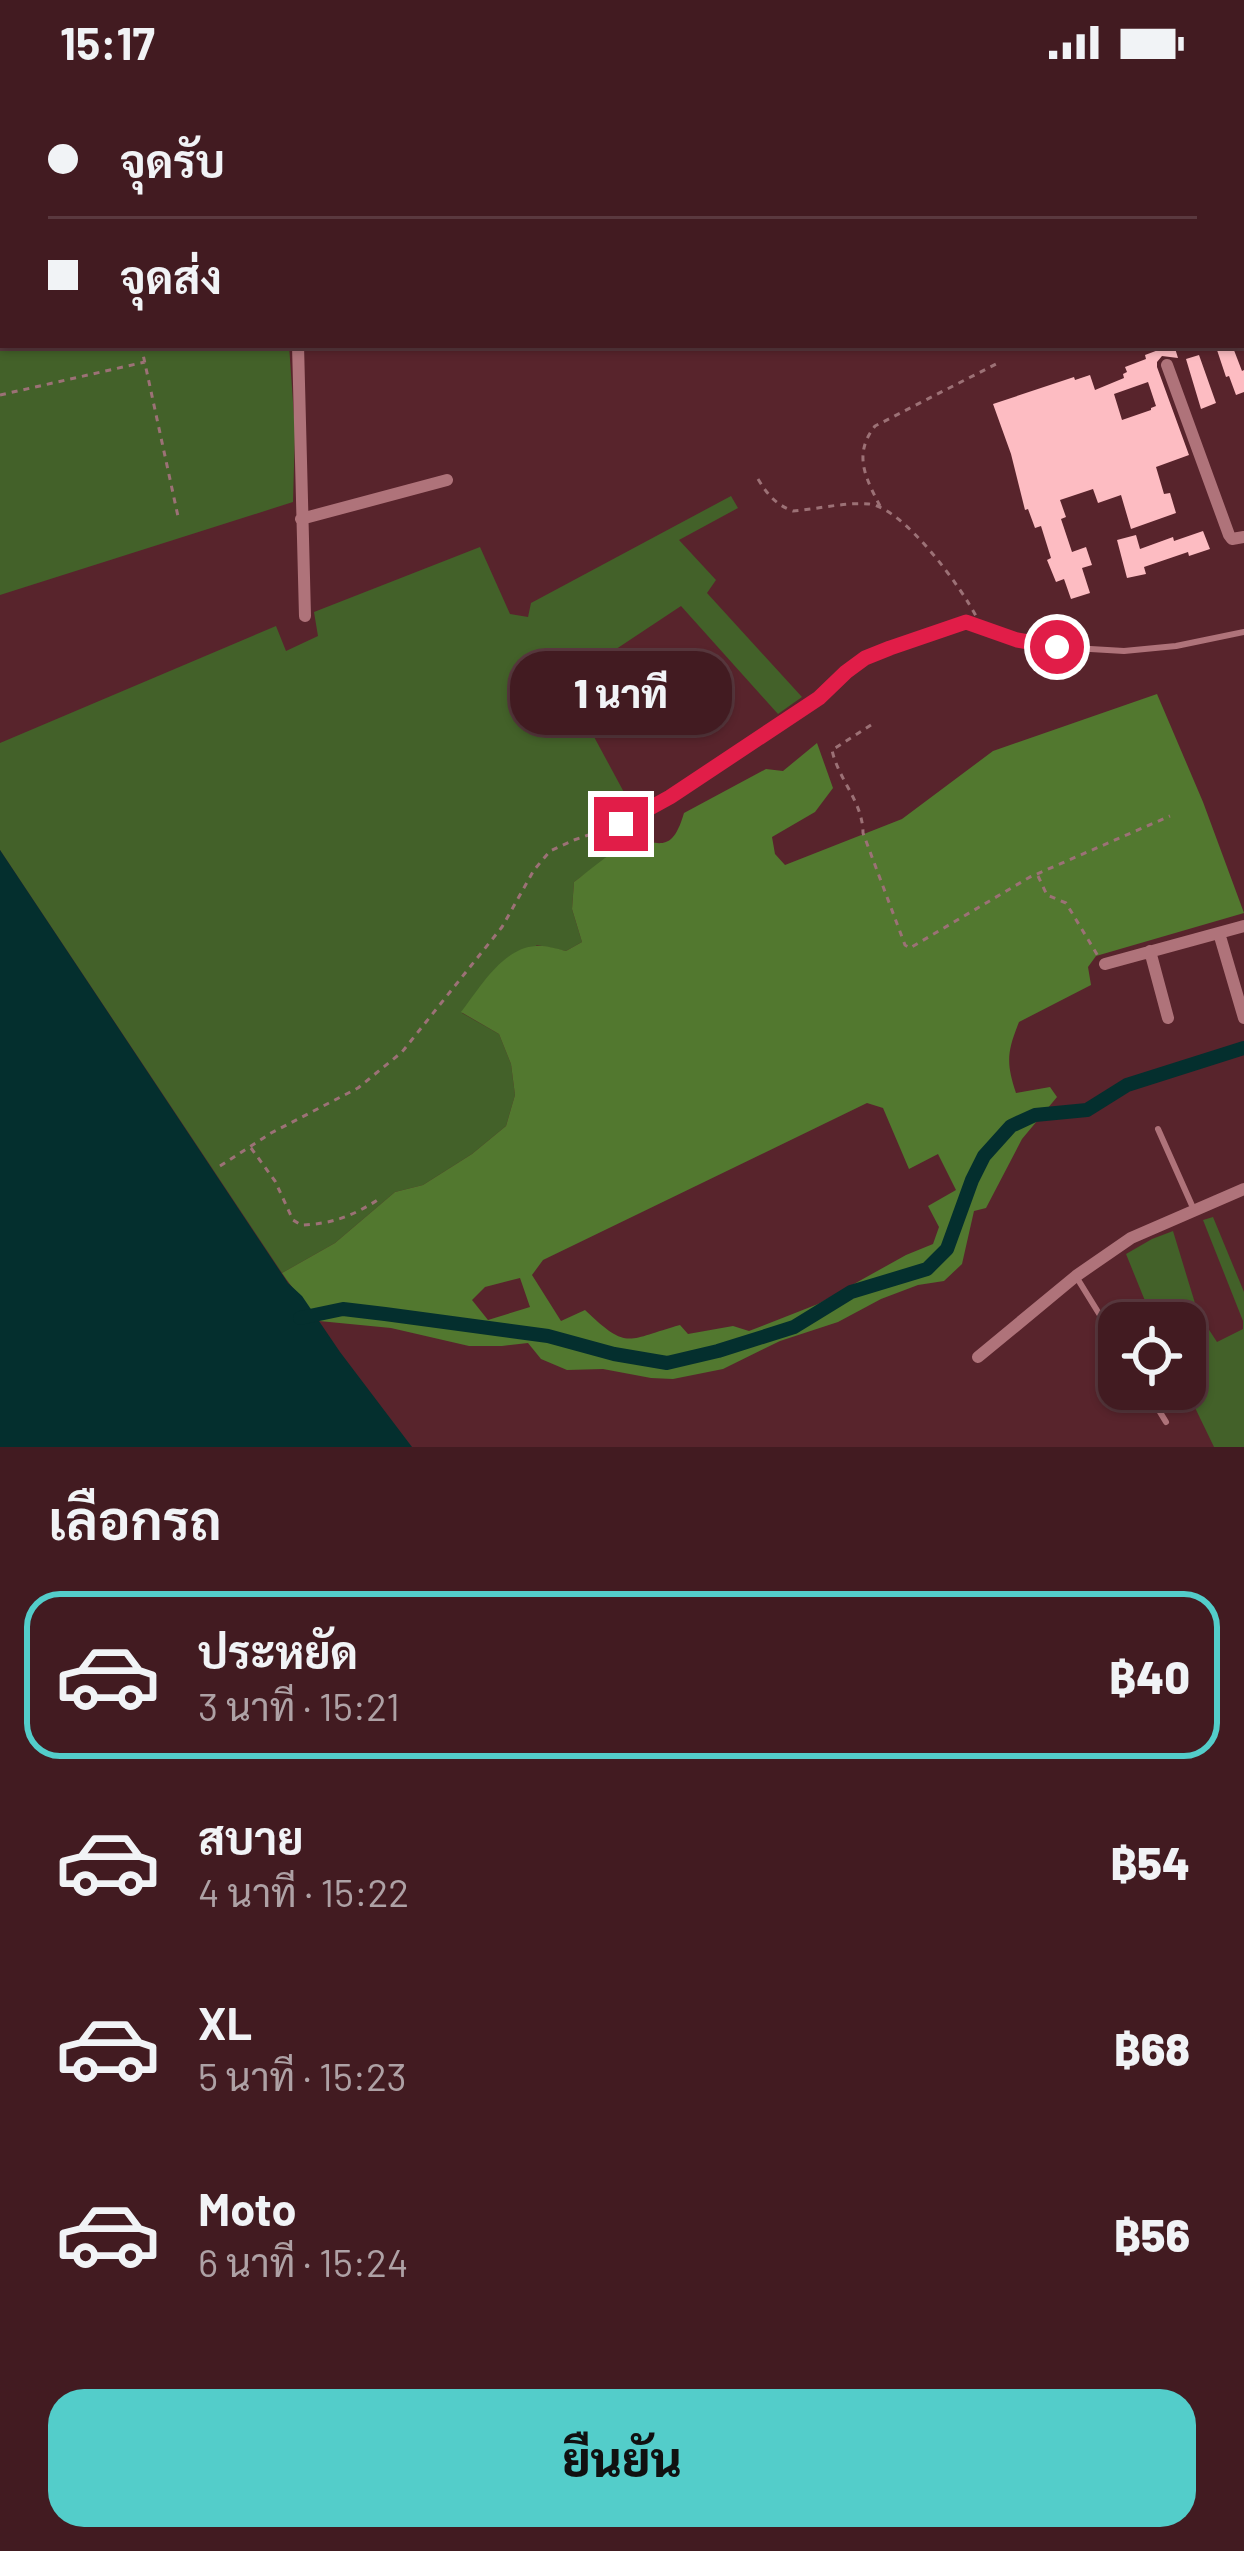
<!DOCTYPE html>
<html lang="th">
<head>
<meta charset="utf-8">
<style>
	body { margin:0; font-family:Barlow,Sarabun,sans-serif; background:#4c282e; color:#f1f3f6; height:100vh; display:flex; flex-direction:column; font-size:45px; white-space:nowrap }
	* { box-sizing:border-box; margin:0 }
	p { font-size:39px; color:#aea1a5 }
	.icon { flex:none; width:66px; height:66px; fill:none; stroke:currentColor; stroke-width:2; stroke-linecap:round; stroke-linejoin:round }
	.map { position:relative; height:1363px; overflow:hidden }
	.details { display:flex; flex-direction:column; background:#421b21; flex:1 }
	.details>* { flex:none }
	.guide { position:absolute; left:0px; top:0px; width:1245px; height:264px; box-shadow:0 3px 9px #0004,0 0 0 3px #5a393f; display:grid; align-content:center; height:264px; padding:0 48px; background:#421b21 }
	.tools { position:absolute; left:1098px; top:1218px; display:grid; gap:24px }
	.tools a { display:grid; place-items:center; width:108px; height:108px; border-radius:24px; background:#421b21; box-shadow:0 3px 9px #0004,0 0 0 3px #5a393f; font-size:60px }
	.end { position:absolute; width:54px; height:54px; margin:-27px; border:15px solid #e11d48; background:#fff; box-shadow:0 0 0 6px #fff }
	.from { border-radius:50% }
	.bubble { position:absolute; height:84px; border-radius:36px; background:#421b21; box-shadow:0 3px 9px #0004,0 0 0 3px #5a393f; font-size:39px; font-weight:800; line-height:84px; text-align:center }
	.guide b { display:flex; align-items:center; gap:42px; height:114px; font-size:45px }
	.guide b+b { border-top:3px solid #5a393f }
	.guide i { width:30px; height:30px; background:#f1f3f6 }
	ul { padding:0; list-style:none }
	li { display:flex; align-items:center; gap:36px; height:168px; margin:0 24px 18px; padding:0 24px; border:6px solid transparent; border-radius:36px }
	li div { flex:1 }
	li b { display:block; font-size:45px }
	li em { font-style:normal; font-weight:800 }
	li.on { border-color:#53cdca }
	li>.icon { width:108px; height:108px; stroke-width:1.5 }
	h2 { padding:0 48px; font-size:54px; line-height:144px }
	.button { display:flex; gap:24px; margin-top:auto; padding:24px 48px }
	.button a { flex:1; height:138px; border-radius:36px; background:#53cdca; color:#111; font-size:48px; font-weight:800; line-height:138px; text-align:center }
	.status { display:flex; justify-content:space-between; align-items:center; height:84px; padding:0 60px; background:#421b21; direction:ltr }
	.status svg { height:33px; fill:currentColor }
	.map>svg:first-child { display:block }
	.green { fill:#436129 }
	.forest { fill:#52782f; fill-rule:evenodd }
	.water { fill:#042f2e }
	.lines { fill:none; stroke-linecap:round; stroke-linejoin:round }
	.canal { stroke:#042f2e; stroke-width:14 }
	.river { stroke:#042f2e; stroke-width:24 }
	.building { fill:#fdbcc2; fill-rule:evenodd }
	.path { stroke:#9c7176; stroke-width:3; stroke-dasharray:6 6; stroke-linecap:butt }
	.lane { stroke:#af737a; stroke-width:6 }
	.street { stroke:#af737a; stroke-width:12 }
	.route { stroke:#e11d48; stroke-width:15 }
</style>
</head>
<body>
<div class="status"><b>15:17</b><svg viewBox="0 0 49 12"><path d="M0 12V9h3v3zM5 12V6h3v6zM10 12V3h3v9zM15 12V0h3v12zM26 1h20v11H26zM47 4h2v5h-2z"/></svg></div>
<div class="map">
<svg width="1244" height="1363" viewBox="0 0 1244 1363">
	<rect width="100%" height="100%" fill="#58242c"/>
	<path class="green" d="M 0,72 L 3,73 L 3,261 L 289,261 L 295,347 L 293,418 L 0,511 Z
		M 731,412 L 738,424 L 679,456 L 716,496 L 707,509 L 802,613 L 778,630 L 681,522 L 565,599 L 633,725 L 611,736 L 626,760 L 574,798 L 572,825 L 582,858 L 566,867 L 537,861 L 462,929 L 499,950 L 511,980 L 515,1011 L 506,1042 L 472,1070 L 423,1101 L 395,1108 L 335,1159 L 282,1189 L 0,766 L 0,659 L 276,542 L 286,567 L 318,552 L 314,528 L 480,463 L 510,530 L 528,533 L 531,519 Z
		M 1213,1133 L 1244,1208 L 1244,1363 L 1214,1363 L 1185,1303 L 1185,1239 L 1154,1239 L 1126,1170 L 1152,1155 L 1173,1147 L 1198,1229 L 1217,1258 L 1243,1245 L 1243,1237 L 1203,1136 Z"/>
	<path class="forest" d="M 1157,610 L 1203,718 L 1244,829 L 1096,872 L 1088,883 L 1091,901 L 1019,938 C 1007,968 1006,979 1016,1009 L 1050,1003 L 1057,1013 L 1022,1055 L 986,1124 L 974,1127 L 962,1180 L 944,1197 L 918,1201 L 881,1215 L 838,1238 L 780,1257 L 723,1285 L 673,1295 L 651,1294 L 603,1285 L 567,1286 L 541,1275 L 528,1259 L 502,1262 L 469,1262 L 391,1244 L 319,1237 C 307,1220 293,1206 282,1189 L 335,1159 L 395,1108 L 423,1101 L 472,1070 L 506,1042 L 515,1011 L 511,980 L 499,950 L 461,928 C 480,904 502,864 536,862 C 545,861 557,865 566,867 L 582,858 L 572,825 L 574,798 C 589,787 606,771 623,763 C 654,747 669,780 684,729 L 766,685 L 783,687 L 817,659 L 833,704 L 815,728 L 772,753 L 775,770 L 785,781 L 902,735 L 993,667 ZM 867,1019 L 883,1024 L 909,1085 L 938,1070 L 956,1106 L 928,1122 L 939,1143 L 933,1160 L 906,1171 L 818,1220 L 749,1247 L 733,1242 L 688,1250 L 680,1241 C 626,1256 628,1267 585,1226 L 561,1237 L 532,1191 L 543,1176 ZM 520,1194 L 530,1223 L 488,1236 L 472,1216 L 485,1203 Z"/>
	<path class="water" d="M 0,766 L 288,1199 L 302,1212 L 340,1268 L 412,1363 L 0,1363 Z"/>
	<g class="lines">
		<path class="canal" d="M 300,1234 L 343,1225 L 385,1230 L 548,1252 L 614,1270 L 667,1279 L 718,1267 L 794,1243 L 851,1208 L 927,1185 L 947,1165 L 972,1096 L 984,1072 L 1011,1042 L 1035,1031 L 1087,1026 L 1127,1001 L 1244,964"/>
		<path class="river" d="M 0,58 L 3,59
			M 1242,189 L 1244,188"/>
	</g>
	<path class="building" d="M 1160,261 L 1174,261 L 1178,274 L 1162,272 L 1157,278 L 1157,283 L 1189,371 L 1156,383 L 1164,410 L 1170,409 L 1176,429 L 1131,445 L 1121,411 L 1098,419 L 1093,405 L 1060,416 L 1066,433 L 1061,435 L 1072,468 L 1086,463 L 1092,481 L 1082,484 L 1090,509 L 1071,515 L 1064,495 L 1056,498 L 1047,476 L 1051,474 L 1041,442 L 1035,444 L 1028,425 L 1025,426 L 1011,370 L 993,320 L 1074,293 L 1075,296 L 1090,291 L 1095,306 L 1124,294 L 1123,290 L 1127,288 L 1125,283 L 1146,275 L 1145,271 L 1161,265 ZM 1148,298 L 1156,322 L 1151,324 L 1151,326 L 1122,336 L 1114,310 Z
		M 1222,261 L 1232,261 L 1242,287 L 1244,286 L 1244,308 L 1236,311 L 1229,292 L 1226,293 L 1216,263 Z
		M 1199,271 L 1216,319 L 1201,325 L 1186,275 Z
		M 1203,447 L 1210,465 L 1189,472 L 1188,468 L 1144,483 L 1146,490 L 1127,494 L 1117,456 L 1136,451 L 1140,465 L 1173,453 L 1174,457 Z"/>
	<g class="lines">
		<path class="path" d="M 0,101 L 3,100
			M 141,261 L 179,437
			M 0,311 L 145,278
			M 758,395 C 767,410 776,421 793,427 C 818,425 845,418 869,420 C 904,424 962,504 977,534
			M 880,422 C 865,393 853,370 875,342 L 998,279
			M 871,641 L 832,666 C 838,695 863,718 863,749 L 905,861 L 910,864 L 1030,793 L 1170,732
			M 1038,792 L 1047,811 L 1066,819 L 1098,872
			M 251,1064 L 275,1097 L 293,1136 L 301,1141 C 332,1140 353,1132 379,1115
			M 220,1082 L 271,1049 L 358,1004 L 402,968 L 502,843 L 534,786 L 550,767 L 574,756 L 612,743"/>
		<path class="lane" d="M 1131,3 L 1141,0
			M 621,740 L 670,713 L 819,614 L 865,574 L 923,552 L 966,539 L 1017,556 L 1057,563 L 1124,567 L 1176,562 L 1244,548
			M 1158,1045 L 1194,1126
			M 1077,1194 L 1119,1262
			M 1146,1305 L 1166,1338"/>
		<path class="street" d="M 256,0 L 256,3
			M 738,0 L 739,3
			M 1160,0 L 1161,3
			M 121,3 L 122,0
			M 1242,98 L 1244,98
			M 298,261 L 305,532
			M 1167,281 L 1229,451 L 1232,455 L 1244,453
			M 301,435 L 447,396
			M 1219,849 L 1244,934
			M 1150,867 L 1168,934
			M 1105,880 L 1244,842
			M 978,1273 L 1076,1192 L 1131,1154 L 1244,1105"/>
	</g>
	<g class="lines">
		<path class="route" d="M 621,740 L 670,713 L 819,614 L 846,588 L 865,574 L 890,564 L 966,538 L 1017,556 L 1057,563"/>
	</g>
</svg>
<div class="tools">
<a><svg class="icon" aria-label="locate" viewBox="0 0 24 24"><circle cx="12" cy="12" r="6"/><path d="M12 2v4M12 18v4M2 12h4M18 12h4"/></svg></a>
</div>
<i class="end from" style="left:1057px;top:563px"></i>
<i class="end" style="left:621px;top:740px"></i>
<div class="bubble" style="left:510px;top:567px;width:222px">1 นาที</div>
<div class="guide">
<b><i class="from"></i>จุดรับ</b>
<b><i></i>จุดส่ง</b>
</div>
</div>
<section class="details">
<h2>เลือกรถ</h2>
<ul>
<li class="on"><svg class="icon" aria-label="car" viewBox="0 0 24 24"><path d="M5 17H2v-5l4-1 3-4h7l3 4 3 1v5h-3M9 17h6M6 11h13"/><circle cx="7" cy="17" r="2"/><circle cx="17" cy="17" r="2"/></svg><div><b>ประหยัด</b><p>3 นาที · 15:21</p></div><em>฿40</em></li>
<li><svg class="icon" aria-label="car" viewBox="0 0 24 24"><path d="M5 17H2v-5l4-1 3-4h7l3 4 3 1v5h-3M9 17h6M6 11h13"/><circle cx="7" cy="17" r="2"/><circle cx="17" cy="17" r="2"/></svg><div><b>สบาย</b><p>4 นาที · 15:22</p></div><em>฿54</em></li>
<li><svg class="icon" aria-label="car" viewBox="0 0 24 24"><path d="M5 17H2v-5l4-1 3-4h7l3 4 3 1v5h-3M9 17h6M6 11h13"/><circle cx="7" cy="17" r="2"/><circle cx="17" cy="17" r="2"/></svg><div><b>XL</b><p>5 นาที · 15:23</p></div><em>฿68</em></li>
<li><svg class="icon" aria-label="car" viewBox="0 0 24 24"><path d="M5 17H2v-5l4-1 3-4h7l3 4 3 1v5h-3M9 17h6M6 11h13"/><circle cx="7" cy="17" r="2"/><circle cx="17" cy="17" r="2"/></svg><div><b>Moto</b><p>6 นาที · 15:24</p></div><em>฿56</em></li>
</ul>
<div class="button"><a>ยืนยัน</a></div>
</section>
</body>
</html>
